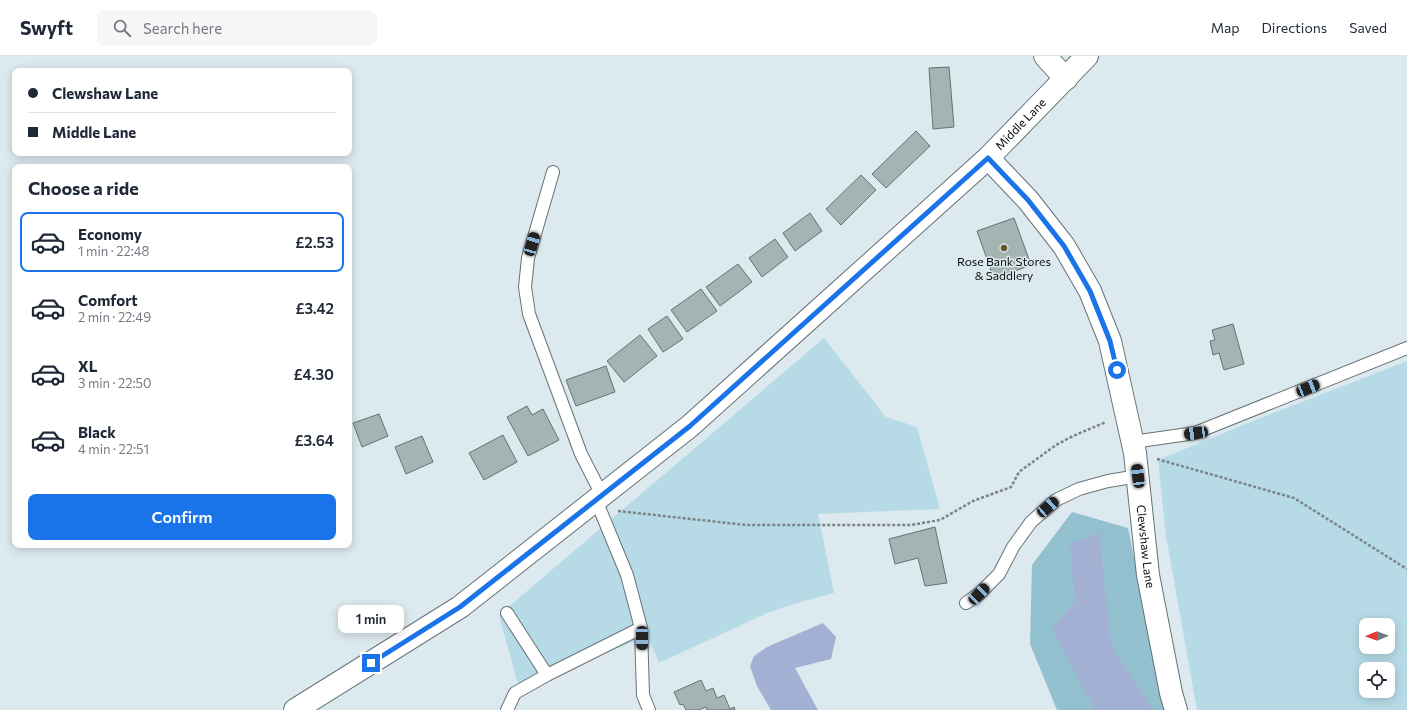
<!DOCTYPE html>
<html lang="en">
<head>
<meta charset="utf-8">
<style>
	body { margin:0; font-family:Commissioner,sans-serif; background:#f6f6f7; color:#1f2937; height:100vh; display:flex; flex-direction:column; font-size:15px; white-space:nowrap }
	* { box-sizing:border-box; margin:0 }
	p { font-size:13px; color:#747a83 }
	.icon { flex:none; width:22px; height:22px; fill:none; stroke:currentColor; stroke-width:2; stroke-linecap:round; stroke-linejoin:round }
	.map { position:relative; flex:1; overflow:hidden }
	.drawer { position:absolute; left:12px; top:108px; width:340px; height:384px; display:flex; flex-direction:column; background:#fff; border-radius:8px; box-shadow:0 2px 10px #0003 }
	.drawer>* { flex:none }
	.top-card { position:absolute; left:12px; top:12px; width:340px; height:88px; border-radius:8px; box-shadow:0 2px 10px #0003; display:grid; align-content:center; height:88px; padding:0 16px; background:#fff }
	.needle { width:26px; rotate:269deg }
	.buttons { position:absolute; left:1359px; top:562px; display:grid; gap:8px }
	.buttons a { display:grid; place-items:center; width:36px; height:36px; border-radius:8px; background:#fff; box-shadow:0 2px 10px #0003; font-size:20px }
	.end { position:absolute; width:18px; height:18px; margin:-9px; border:5px solid #1a73e8; background:#fff; box-shadow:0 0 0 2px #fff }
	.from { border-radius:50% }
	.bubble { position:absolute; height:28px; border-radius:8px; background:#fff; box-shadow:0 2px 10px #0003; font-size:13px; font-weight:600; line-height:28px; text-align:center }
	.car { position:absolute; width:12px; height:24px; margin:-12px -6px; border-radius:5px; box-shadow:0 0 3px 1px #0007; background:linear-gradient(#222 24%,#8ab4d8 0 40%,#222 0 76%,#8ab4d8 0 86%,#222 0) }
	.top-card b { display:flex; align-items:center; gap:14px; height:38px; font-size:15px }
	.top-card b+b { border-top:1px solid #e0e1e3 }
	.top-card i { width:10px; height:10px; background:#1f2937 }
	ul { padding:0; list-style:none }
	li { display:flex; align-items:center; gap:12px; height:60px; margin:0 8px 6px; padding:0 8px; border:2px solid transparent; border-radius:8px }
	li div { flex:1 }
	li b { display:block; font-size:15px }
	li em { font-style:normal; font-weight:600 }
	li.selected { border-color:#1a73e8 }
	li>.icon { width:36px; height:36px; stroke-width:1.5 }
	h2 { padding:0 16px; font-size:18px; line-height:48px }
	.button { display:flex; gap:8px; margin-top:auto; padding:8px 16px }
	.button a { flex:1; height:46px; border-radius:8px; background:#1a73e8; color:#fff; font-size:16px; font-weight:600; line-height:46px; text-align:center }
	header { display:flex; align-items:center; gap:24px; box-sizing:border-box; height:56px; padding:0 20px; background:#fff; border-bottom:1px solid #e0e1e3 }
	header strong { font-size:19px }
	nav { display:flex; gap:22px; margin-inline-start:auto; font-size:14px }
	.search { width:280px; height:36px; background:#f6f6f7; display:flex; align-items:center; gap:10px; box-sizing:border-box; padding:0 14px; border-radius:8px; color:#747a83; font-size:15px }
	.map>svg:first-child { display:block }
	.green { fill:#b6dbe7; fill-rule:evenodd }
	.forest { fill:#93c0cf }
	.water { fill:#a2b1d3 }
	.building { fill:#a6b3b3; stroke:#657272 }
	.lines { fill:none; stroke-linecap:round; stroke-linejoin:round }
	.lane-casing { stroke:#667276; stroke-width:14 }
	.secondary-casing { stroke:#667276; stroke-width:24 }
	.path { stroke:#7b8487; stroke-width:2.5; stroke-dasharray:3 2; stroke-linecap:butt }
	.lane { stroke:#fff; stroke-width:12 }
	.secondary { stroke:#fff; stroke-width:22 }
	.route { stroke:#1a73e8; stroke-width:5 }
	.poi-dot { fill:#605926; stroke:#dce9ee; stroke-width:1.5 }
	.labels { text-anchor:middle; stroke-width:3; stroke-linejoin:round; paint-order:stroke }
	.street-label { font-size:12px; fill:#080d0e; stroke:#dce9ee }
	.poi-label { font-size:12px; fill:#080d0e; stroke:#dce9ee }
</style>
</head>
<body>
<header>
<strong>Swyft</strong>
<div class="search"><svg class="icon" aria-label="search" viewBox="0 0 24 24"><circle cx="10" cy="10" r="6"/><path d="M15 15l6 6"/></svg>Search here</div>
<nav><a>Map</a><a>Directions</a><a>Saved</a></nav>
</header>
<div class="map">
<svg width="1407" height="654" viewBox="0 0 1407 654">
	<rect width="100%" height="100%" fill="#dce9ee"/>
	<path class="green" d="M 824,282 L 886,361 L 917,371 L 940,453 L 818,458 L 834,537 L 794,548 L 767,557 L 659,607 L 648,580 L 519,632 L 499,559 Z
		M 1407,305 L 1407,654 L 1197,654 L 1166,480 L 1158,404 L 1255,364 ZM 1366,569 L 1388,569 L 1388,591 L 1366,591 ZM 1366,613 L 1388,613 L 1388,635 L 1366,635 Z"/>
	<path class="forest" d="M 1072,456 L 1128,472 L 1165,654 L 1057,654 L 1030,588 L 1032,509 Z"/>
	<path class="water" d="M 1100,476 L 1104,527 L 1112,591 L 1154,654 L 1095,654 L 1052,573 L 1075,546 L 1070,488 Z
		M 823,567 L 836,581 L 831,603 L 795,612 L 818,654 L 771,654 L 757,630 L 750,610 L 754,600 L 767,591 Z"/>
	<path class="building" d="M 949,11 L 954,71 L 933,73 L 929,12 Z
		M 916,75 L 930,90 L 886,132 L 872,118 Z
		M 861,119 L 876,134 L 841,169 L 826,153 Z
		M 810,157 L 822,175 L 795,195 L 783,177 Z
		M 1014,162 L 1031,209 L 994,223 L 977,175 Z
		M 775,183 L 788,201 L 762,221 L 749,202 Z
		M 738,208 L 752,226 L 720,250 L 706,231 Z
		M 701,233 L 717,255 L 687,276 L 671,254 Z
		M 667,260 L 683,283 L 663,296 L 648,273 Z
		M 1233,268 L 1244,308 L 1224,314 L 1219,297 L 1213,299 L 1210,285 L 1215,284 L 1212,274 Z
		M 640,279 L 657,300 L 624,326 L 607,305 Z
		M 606,310 L 615,336 L 576,350 L 566,324 Z
		M 527,350 L 532,359 L 543,353 L 559,384 L 528,400 L 507,361 Z
		M 379,358 L 388,380 L 362,391 L 353,367 Z
		M 503,379 L 517,406 L 484,424 L 469,397 Z
		M 422,380 L 433,406 L 406,418 L 395,391 Z
		M 935,471 L 947,527 L 925,530 L 918,502 L 895,508 L 889,483 Z
		M 701,624 L 706,635 L 713,632 L 717,642 L 724,639 L 730,653 L 734,651 L 735,654 L 707,654 L 706,651 L 699,654 L 686,654 L 683,648 L 680,649 L 674,636 Z"/>
	<g class="lines">
		<defs>
			<path id="lane" d="M 553,116 L 528,202 L 525,231 L 529,258 L 581,398 L 602,439
				M 1133,386 L 1195,377 L 1407,292
				M 596,444 L 627,519 L 641,572 L 643,639 L 649,654
				M 966,547 L 979,538 L 999,518 L 1013,491 L 1031,466 L 1056,444 L 1079,433 L 1108,425 L 1138,420
				M 547,619 L 641,572
				M 507,654 L 515,637 L 547,619 L 507,557"/>
			<g id="secondary">
				<path d="M 1045,0 L 1066,23"/>
				<path id="s1" d="M 988,102 L 1028,144 L 1064,190 L 1090,235 L 1110,285 L 1135,397 L 1148,519 L 1171,637 L 1176,654"/>
				<path id="s2" d="M 295,654 L 460,551 L 690,370 L 988,102 L 1087,0"/>
			</g>
		</defs>
		<use href="#lane" class="lane-casing"/>
		<use href="#secondary" class="secondary-casing"/>
		<path class="path" d="M 1157,403 L 1294,442 L 1407,513
			M 618,455 L 746,469 L 911,469 L 940,464 L 973,445 L 1011,431 L 1019,416 L 1056,389 L 1073,380 L 1106,366"/>
		<use href="#lane" class="lane"/>
		<use href="#secondary" class="secondary"/>
	</g>
	<g class="lines">
		<path class="route" d="M 371,607 L 460,551 L 690,370 L 988,102 L 1028,144 L 1064,190 L 1090,235 L 1110,285 L 1117,314"/>
	</g>
	<circle class="poi-dot" cx="1004" cy="192" r="4"/>
	<g class="labels">
		<g class="street-label">
			<text dy="4" stroke="none"><textPath href="#s2" startOffset="935">Middle Lane</textPath></text>
			<text dy="4" stroke="none"><textPath href="#s1" startOffset="431">Clewshaw Lane</textPath></text>
		</g>
		<g class="poi-label">
			<text x="1004" y="210">Rose Bank Stores<tspan x="1004" dy="14">&amp; Saddlery</tspan></text>
		</g>
	</g>
</svg>
<div class="buttons">
<a><svg class="needle" viewBox="-14 -14 28 28"><path d="M0-13l5 13h-10z" fill="#e53935"/><path d="M0 13l5-13h-10z" fill="#747a83"/></svg></a>
<a><svg class="icon" aria-label="locate" viewBox="0 0 24 24"><circle cx="12" cy="12" r="6"/><path d="M12 2v4M12 18v4M2 12h4M18 12h4"/></svg></a>
</div>
<i class="end from" style="left:1117px;top:314px"></i>
<i class="end" style="left:371px;top:607px"></i>
<div class="bubble" style="left:338px;top:549px;width:66px">1 min</div>
<i class="car" style="left:532px;top:188px;rotate:16deg"></i>
<i class="car" style="left:1308px;top:332px;rotate:68deg"></i>
<i class="car" style="left:1196px;top:377px;rotate:262deg"></i>
<i class="car" style="left:1138px;top:420px;rotate:353deg"></i>
<i class="car" style="left:1048px;top:451px;rotate:49deg"></i>
<i class="car" style="left:979px;top:538px;rotate:45deg"></i>
<i class="car" style="left:642px;top:582px;rotate:179deg"></i>
<div class="top-card">
<b><i class="from"></i>Clewshaw Lane</b>
<b><i></i>Middle Lane</b>
</div>
<section class="drawer">
<h2>Choose a ride</h2>
<ul>
<li class="selected"><svg class="icon" aria-label="car" viewBox="0 0 24 24"><path d="M5 17H2v-5l4-1 3-4h7l3 4 3 1v5h-3M9 17h6M6 11h13"/><circle cx="7" cy="17" r="2"/><circle cx="17" cy="17" r="2"/></svg><div><b>Economy</b><p>1 min · 22:48</p></div><em>£2.53</em></li>
<li><svg class="icon" aria-label="car" viewBox="0 0 24 24"><path d="M5 17H2v-5l4-1 3-4h7l3 4 3 1v5h-3M9 17h6M6 11h13"/><circle cx="7" cy="17" r="2"/><circle cx="17" cy="17" r="2"/></svg><div><b>Comfort</b><p>2 min · 22:49</p></div><em>£3.42</em></li>
<li><svg class="icon" aria-label="car" viewBox="0 0 24 24"><path d="M5 17H2v-5l4-1 3-4h7l3 4 3 1v5h-3M9 17h6M6 11h13"/><circle cx="7" cy="17" r="2"/><circle cx="17" cy="17" r="2"/></svg><div><b>XL</b><p>3 min · 22:50</p></div><em>£4.30</em></li>
<li><svg class="icon" aria-label="car" viewBox="0 0 24 24"><path d="M5 17H2v-5l4-1 3-4h7l3 4 3 1v5h-3M9 17h6M6 11h13"/><circle cx="7" cy="17" r="2"/><circle cx="17" cy="17" r="2"/></svg><div><b>Black</b><p>4 min · 22:51</p></div><em>£3.64</em></li>
</ul>
<div class="button"><a>Confirm</a></div>
</section>
</div>
</body>
</html>
